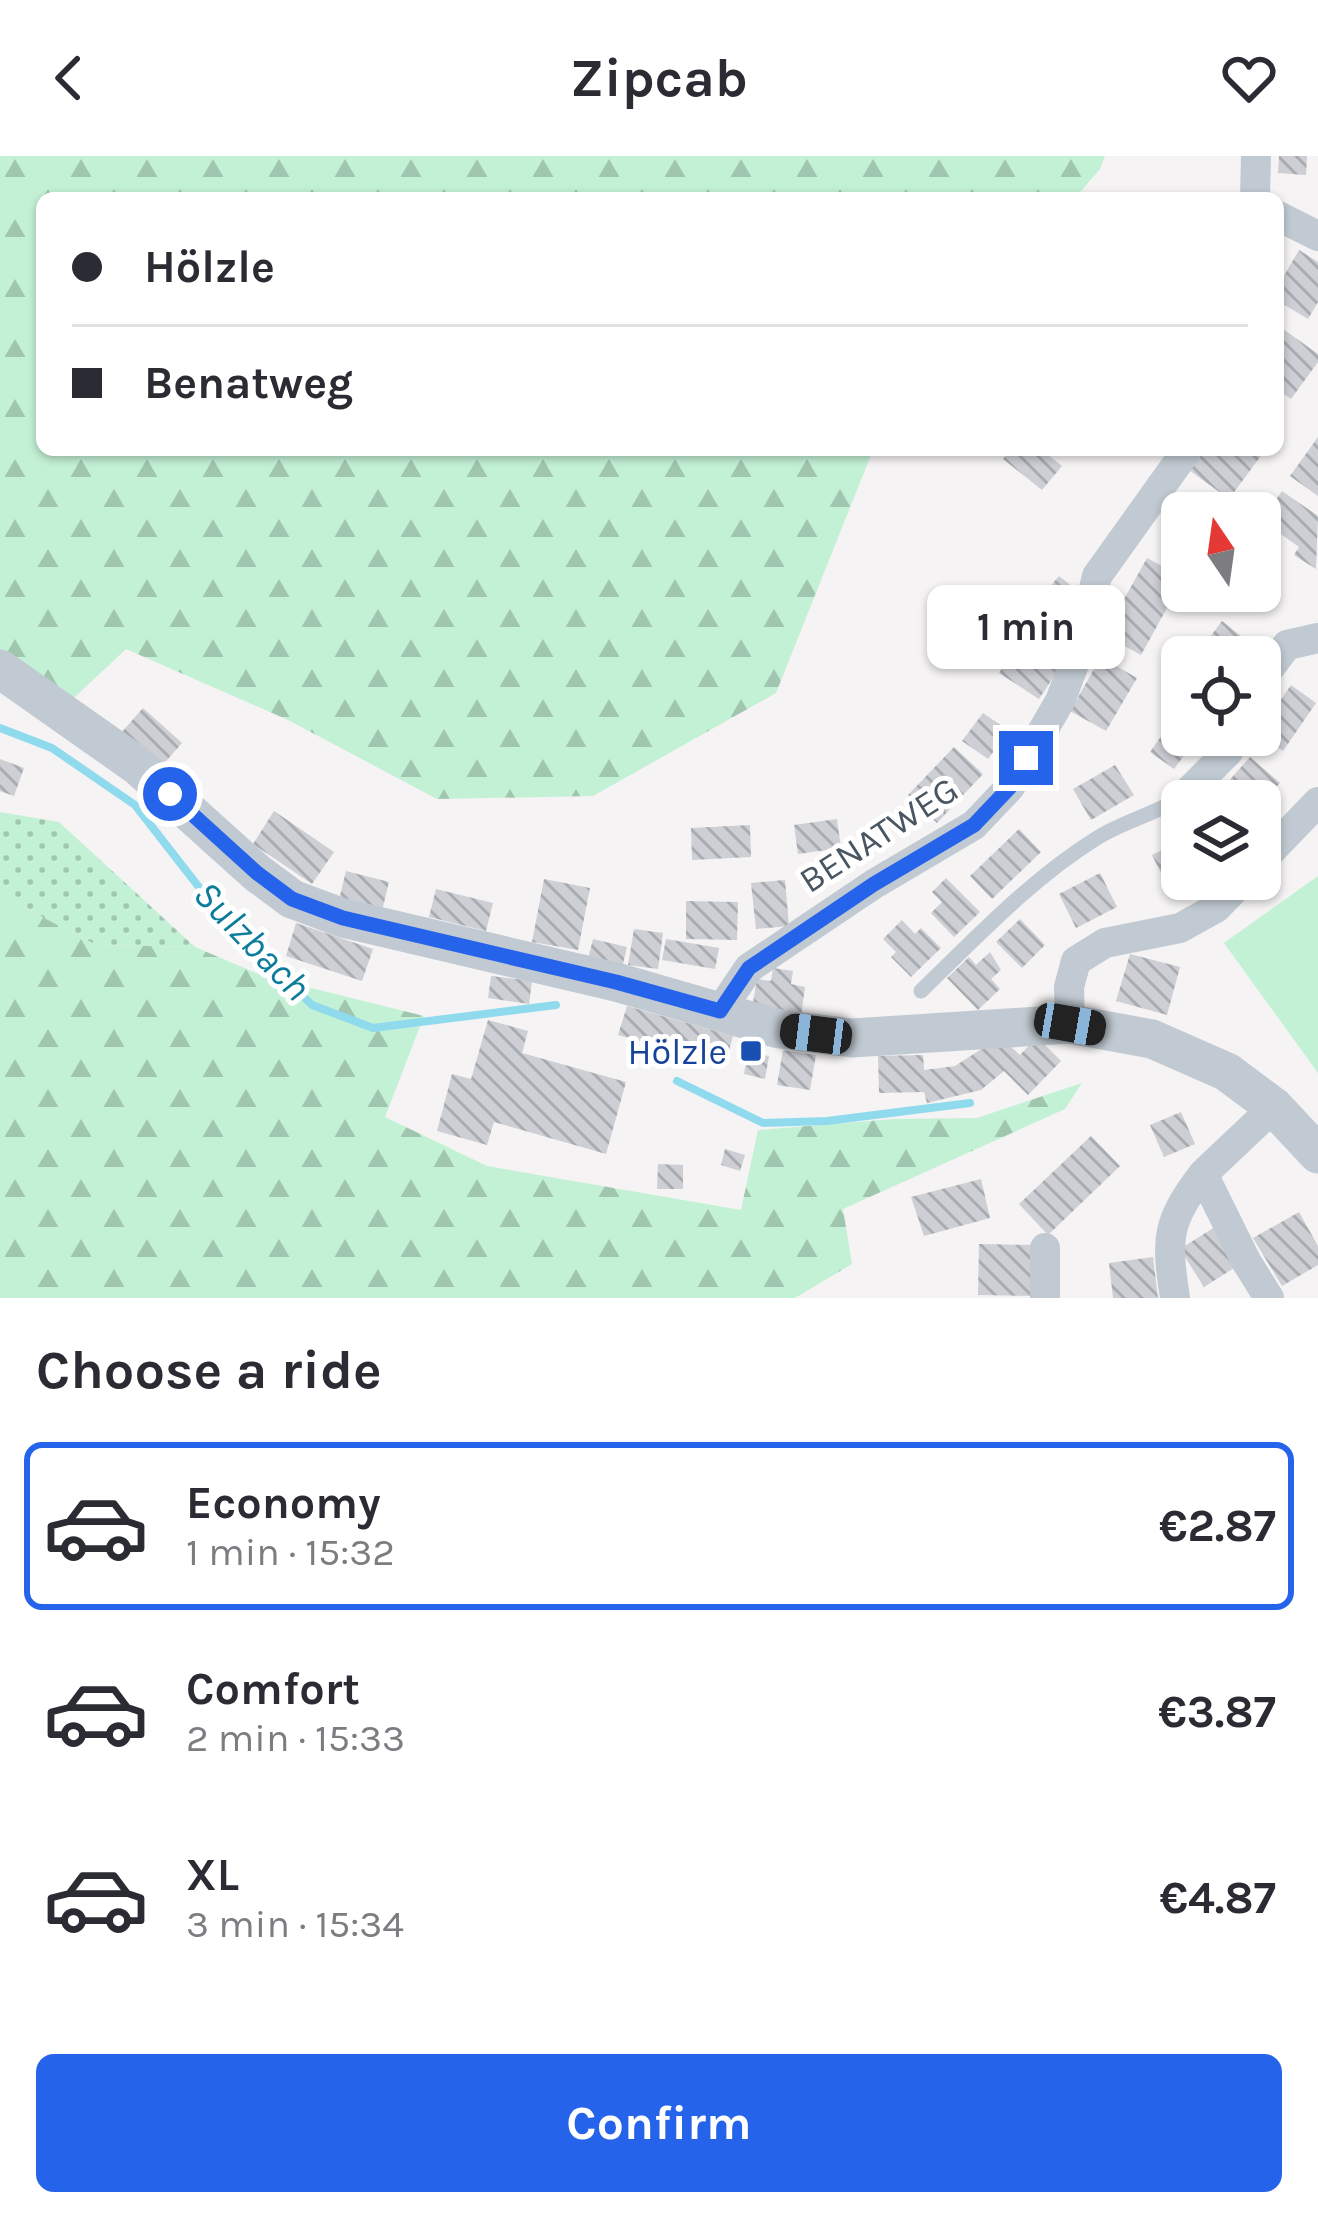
<!DOCTYPE html>
<html lang="en">
<head>
<meta charset="utf-8">
<style>
	body { margin:0; font-family:Karla,sans-serif; background:#f2f2f3; color:#2b2b33; height:100vh; display:flex; flex-direction:column; font-size:45px; white-space:nowrap }
	* { box-sizing:border-box; margin:0 }
	p { font-size:39px; color:#7c7c81 }
	.icon { flex:none; width:66px; height:66px; fill:none; stroke:currentColor; stroke-width:2; stroke-linecap:round; stroke-linejoin:round }
	.map { position:relative; height:1142px; overflow:hidden }
	.drawer { display:flex; flex-direction:column; background:#fff; flex:1 }
	.drawer>* { flex:none }
	.top-card { position:absolute; left:36px; top:36px; width:1248px; height:264px; border-radius:18px; box-shadow:0 3px 9px #0004; display:grid; align-content:center; height:264px; padding:0 36px; background:#fff }
	.needle { width:78px; rotate:347deg }
	.controls { position:absolute; left:1161px; top:336px; display:grid; gap:24px }
	.controls a { display:grid; place-items:center; width:120px; height:120px; border-radius:18px; background:#fff; box-shadow:0 3px 9px #0004; font-size:60px }
	.end { position:absolute; width:54px; height:54px; margin:-27px; border:15px solid #2563eb; background:#fff; box-shadow:0 0 0 6px #fff }
	.from { border-radius:50% }
	.bubble { position:absolute; height:84px; border-radius:18px; background:#fff; box-shadow:0 3px 9px #0004; font-size:39px; font-weight:700; line-height:84px; text-align:center }
	.car { position:absolute; width:36px; height:72px; margin:-36px -18px; border-radius:15px; box-shadow:0 0 9px 3px #0007; background:linear-gradient(#222 24%,#8ab4d8 0 40%,#222 0 76%,#8ab4d8 0 86%,#222 0) }
	.top-card b { display:flex; align-items:center; gap:42px; height:114px; font-size:45px }
	.top-card b+b { border-top:3px solid #e1e1e2 }
	.top-card i { width:30px; height:30px; background:#2b2b33 }
	ul { padding:0; list-style:none }
	li { display:flex; align-items:center; gap:36px; height:168px; margin:0 24px 18px; padding:0 12px; border:6px solid transparent; border-radius:18px }
	li div { flex:1 }
	li b { display:block; font-size:45px }
	li em { font-style:normal; font-weight:700 }
	li.active { border-color:#2563eb }
	li>.icon { width:108px; height:108px; stroke-width:1.5 }
	h2 { padding:0 36px; font-size:54px; line-height:144px }
	.button { display:flex; gap:24px; margin-top:auto; padding:24px 36px }
	.button a { flex:1; height:138px; border-radius:18px; background:#2563eb; color:#fff; font-size:48px; font-weight:700; line-height:138px; text-align:center }
	header { display:flex; justify-content:space-between; align-items:center; height:156px; padding:0 36px; background:#fff; font-size:54px; font-weight:700 }
	.map>svg:first-child { display:block }
	.grass { fill:url(#grass-dots) }
	.forest { fill:url(#forest-firs) }
	.pitch { fill:#c3f1d5 }
	.lines { fill:none; stroke-linecap:round; stroke-linejoin:round }
	.stream { stroke:#90daee; stroke-width:8 }
	.building { fill:url(#building-back-hatch) }
	.service { stroke:#c1cad2; stroke-width:15 }
	.minor { stroke:#c1cad2; stroke-width:30 }
	.tertiary { stroke:#c1cad2; stroke-width:39 }
	.route { stroke:#2563eb; stroke-width:15 }
	.transit-dot { fill:#1a4fb4; stroke:#fff; stroke-width:4.5 }
	.labels { text-anchor:middle; stroke-width:10; stroke-linejoin:round; paint-order:stroke }
	.street-label { font-size:36px; fill:#4a5661; stroke:#fff }
	.transit-label { font-size:36px; fill:#164399; stroke:#fff; text-anchor:end }
	.water-label { font-size:39px; font-style:italic; fill:#0c7c9b; stroke:#fff }
</style>
</head>
<body>
<header><svg class="icon" aria-label="back" viewBox="0 0 24 24"><path d="M15 5l-7 7 7 7"/></svg>Zipcab<svg class="icon" aria-label="heart" viewBox="0 0 24 24"><path d="M12 20l-8-8c-3-5 5-10 8-4 3-6 11-1 8 4z"/></svg></header>
<div class="map">
<svg width="1318" height="1142" viewBox="0 0 1318 1142">
	<defs>
		<pattern id="grass-dots" width="8" height="8" patternUnits="userSpaceOnUse" patternTransform="scale(3)"><rect width="8" height="8" fill="#c3f1d5"/><path d="M2 2h.1M6 6h.1" fill="none" stroke="#a0c6b0" stroke-width="1.8" stroke-linecap="round"/></pattern>
		<pattern id="forest-firs" width="22" height="20" patternUnits="userSpaceOnUse" patternTransform="scale(3)"><rect width="22" height="20" fill="#c3f1d5"/><path d="M5 1l3.5 6h-7zM16 11l3.5 6h-7z" fill="#a0c6b0"/></pattern>
		<pattern id="building-back-hatch" width="6" height="6" patternUnits="userSpaceOnUse" patternTransform="scale(3)"><rect width="6" height="6" fill="#cdcfd5"/><path d="M-1 5l2 2M0 0l6 6M5-1l2 2" fill="none" stroke="#a8abb0"/></pattern>
	</defs>
	<rect width="100%" height="100%" fill="#f5f3f3"/>
	<path class="grass" d="M 0,656 L 59,666 L 195,791 L 96,789 L 0,739 Z"/>
	<path class="forest" d="M 0,0 L 1105,0 L 1100,13 L 1075,42 L 42,42 L 42,294 L 873,294 L 776,537 L 593,640 L 437,643 L 288,564 L 126,493 L 60,555 L 0,513 Z
		M 0,739 L 96,789 L 195,791 L 263,820 L 424,860 L 385,961 L 487,1010 L 741,1054 L 758,974 L 894,963 L 977,962 L 1082,927 L 1065,953 L 843,1053 L 852,1108 L 795,1142 L 0,1142 Z"/>
	<path class="pitch" d="M 1318,720 L 1318,917 L 1224,787 Z"/>
	<g class="lines">
		<path class="stream" d="M 0,572 L 52,592 L 135,649 L 223,762 L 312,849 L 373,872 L 556,849
			M 677,925 L 763,967 L 827,965 L 970,947"/>
	</g>
	<path class="building" d="M 1279,0 L 1307,0 L 1306,19 L 1278,17 Z
		M 1299,94 L 1318,106 L 1318,146 L 1308,163 L 1278,145 L 1278,130 Z
		M 1283,173 L 1318,198 L 1318,206 L 1291,243 L 1278,234 L 1278,180 Z
		M 1318,281 L 1318,340 L 1290,320 Z
		M 1010,294 L 1042,294 L 1062,310 L 1042,334 L 1003,303 Z
		M 1203,294 L 1258,294 L 1263,297 L 1229,343 L 1189,314 Z
		M 1282,335 L 1318,360 L 1316,413 L 1294,399 L 1299,391 L 1262,365 Z
		M 1147,402 L 1182,421 L 1182,425 L 1141,499 L 1104,479 Z
		M 1059,420 L 1082,438 L 1067,457 L 1043,439 Z
		M 1222,465 L 1256,492 L 1248,501 L 1195,501 Z
		M 1024,479 L 1064,505 L 1039,543 L 999,517 Z
		M 1101,501 L 1137,522 L 1106,575 L 1070,555 Z
		M 1291,529 L 1316,547 L 1283,595 L 1260,579 L 1260,574 Z
		M 143,552 L 182,587 L 160,612 L 121,577 Z
		M 983,557 L 1009,575 L 988,603 L 962,585 Z
		M 1176,559 L 1182,563 L 1182,579 L 1199,579 L 1174,613 L 1150,596 Z
		M 954,591 L 983,618 L 937,667 L 908,639 Z
		M 1250,601 L 1280,627 L 1260,649 L 1260,645 L 1211,645 Z
		M 0,603 L 24,612 L 14,640 L 0,635 Z
		M 1115,609 L 1134,639 L 1091,664 L 1073,633 Z
		M 274,655 L 334,696 L 312,728 L 253,688 Z
		M 837,663 L 841,692 L 798,698 L 794,669 Z
		M 750,669 L 751,701 L 692,704 L 691,672 Z
		M 1019,673 L 1041,696 L 992,743 L 970,720 Z
		M 1182,684 L 1182,722 L 1167,729 L 1152,699 Z
		M 346,715 L 389,726 L 382,755 L 339,744 Z
		M 1100,717 L 1117,751 L 1076,772 L 1059,738 Z
		M 946,722 L 980,756 L 954,781 L 931,757 L 942,746 L 932,736 Z
		M 544,723 L 590,732 L 578,794 L 532,786 Z
		M 785,724 L 789,770 L 756,773 L 751,727 Z
		M 436,733 L 493,747 L 486,775 L 429,761 Z
		M 686,745 L 738,746 L 737,784 L 686,783 Z
		M 1020,763 L 1045,789 L 1022,812 L 996,786 Z
		M 902,764 L 915,778 L 921,772 L 941,792 L 911,821 L 891,801 L 896,796 L 883,783 Z
		M 296,767 L 373,793 L 362,825 L 286,800 Z
		M 634,773 L 663,777 L 658,813 L 628,809 Z
		M 593,783 L 627,791 L 622,812 L 588,803 Z
		M 666,783 L 719,792 L 715,813 L 662,804 Z
		M 990,796 L 1001,814 L 991,823 L 1000,833 L 978,854 L 947,822 L 969,801 L 976,809 Z
		M 1130,798 L 1180,811 L 1167,859 L 1116,845 Z
		M 773,812 L 793,815 L 791,828 L 805,831 L 801,860 L 752,852 L 757,823 L 771,825 Z
		M 491,820 L 532,825 L 529,848 L 488,842 Z
		M 627,850 L 733,880 L 725,909 L 618,879 Z
		M 488,864 L 528,875 L 522,897 L 626,926 L 606,998 L 494,966 L 487,989 L 437,975 L 452,918 L 471,923 Z
		M 1000,881 L 1020,899 L 1037,881 L 1061,905 L 1028,939 L 1004,915 L 981,934 L 927,947 L 924,936 L 879,937 L 878,900 L 923,899 L 924,914 L 955,910 Z
		M 783,894 L 816,899 L 810,934 L 777,929 Z
		M 748,896 L 769,900 L 765,923 L 744,918 Z
		M 1181,956 L 1195,988 L 1164,1001 L 1150,969 Z
		M 1091,980 L 1120,1010 L 1048,1079 L 1019,1048 Z
		M 725,993 L 745,999 L 740,1015 L 721,1009 Z
		M 658,1008 L 683,1009 L 683,1033 L 657,1033 Z
		M 981,1023 L 990,1062 L 924,1080 L 911,1041 Z
		M 1299,1056 L 1318,1090 L 1318,1109 L 1282,1130 L 1253,1082 Z
		M 1218,1069 L 1242,1107 L 1204,1131 L 1180,1093 Z
		M 979,1088 L 1038,1089 L 1038,1140 L 978,1139 Z
		M 1153,1101 L 1158,1142 L 1113,1142 L 1109,1107 Z"/>
	<g class="lines">
		<path class="service" d="M 921,835 C 977,781 1031,723 1097,682 C 1127,663 1162,657 1188,636"/>
		<path class="minor" d="M 1255,42 L 1256,0
			M 1278,60 L 1318,80
			M 1260,525 L 1287,489 L 1318,482
			M 1188,636 L 1228,596 L 1235,579
			M 1260,706 L 1318,646
			M 720,855 L 749,812 L 874,728 L 974,669 L 1010,631 L 1060,545 L 1078,498 L 1097,420 L 1187,294
			M 1070,868 L 1069,831 L 1076,805 L 1105,787 L 1180,772 L 1216,752 L 1244,723
			M 1045,1092 L 1045,1142
			M 1175,1142 C 1166,1082 1166,1067 1203,1018
			M 1269,1142 L 1246,1105 L 1203,1018 L 1274,951"/>
		<path class="tertiary" d="M 0,513 L 138,610 L 257,717 L 292,743 L 343,762 L 616,826 L 779,873 L 852,882 L 1070,868 L 1152,883 L 1227,916 L 1274,951 L 1318,998"/>
	</g>
	<g class="lines">
		<path class="route" d="M 170,638 L 257,717 L 292,743 L 343,762 L 616,826 L 720,855 L 749,812 L 874,728 L 974,669 L 1010,631 L 1026,602"/>
	</g>
	<rect class="transit-dot" x="739" y="883" width="24" height="24" rx="6"/>
	<g class="labels">
		<g class="street-label">
			<text transform="translate(878 678) rotate(-33)" y="13">BENATWEG</text>
		</g>
		<g class="transit-label">
			<text x="727" y="908">Hölzle</text>
		</g>
		<g class="water-label">
			<text transform="translate(253 784) rotate(46)" y="14">Sulzbach</text>
		</g>
	</g>
</svg>
<div class="controls">
<a><svg class="needle" viewBox="-14 -14 28 28"><path d="M0-13l5 13h-10z" fill="#e53935"/><path d="M0 13l5-13h-10z" fill="#7c7c81"/></svg></a>
<a><svg class="icon" aria-label="locate" viewBox="0 0 24 24"><circle cx="12" cy="12" r="6"/><path d="M12 2v4M12 18v4M2 12h4M18 12h4"/></svg></a>
<a><svg class="icon" aria-label="layers" viewBox="0 0 24 24"><path d="M12 4l9 5-9 5-9-5zM3 14l9 5 9-5"/></svg></a>
</div>
<i class="end from" style="left:170px;top:638px"></i>
<i class="end" style="left:1026px;top:602px"></i>
<div class="bubble" style="left:927px;top:429px;width:198px">1 min</div>
<i class="car" style="left:1070px;top:868px;rotate:100deg"></i>
<i class="car" style="left:816px;top:878px;rotate:277deg"></i>
<div class="top-card">
<b><i class="from"></i>Hölzle</b>
<b><i></i>Benatweg</b>
</div>
</div>
<section class="drawer">
<h2>Choose a ride</h2>
<ul>
<li class="active"><svg class="icon" aria-label="car" viewBox="0 0 24 24"><path d="M5 17H2v-5l4-1 3-4h7l3 4 3 1v5h-3M9 17h6M6 11h13"/><circle cx="7" cy="17" r="2"/><circle cx="17" cy="17" r="2"/></svg><div><b>Economy</b><p>1 min · 15:32</p></div><em>€2.87</em></li>
<li><svg class="icon" aria-label="car" viewBox="0 0 24 24"><path d="M5 17H2v-5l4-1 3-4h7l3 4 3 1v5h-3M9 17h6M6 11h13"/><circle cx="7" cy="17" r="2"/><circle cx="17" cy="17" r="2"/></svg><div><b>Comfort</b><p>2 min · 15:33</p></div><em>€3.87</em></li>
<li><svg class="icon" aria-label="car" viewBox="0 0 24 24"><path d="M5 17H2v-5l4-1 3-4h7l3 4 3 1v5h-3M9 17h6M6 11h13"/><circle cx="7" cy="17" r="2"/><circle cx="17" cy="17" r="2"/></svg><div><b>XL</b><p>3 min · 15:34</p></div><em>€4.87</em></li>
</ul>
<div class="button"><a>Confirm</a></div>
</section>
</body>
</html>
